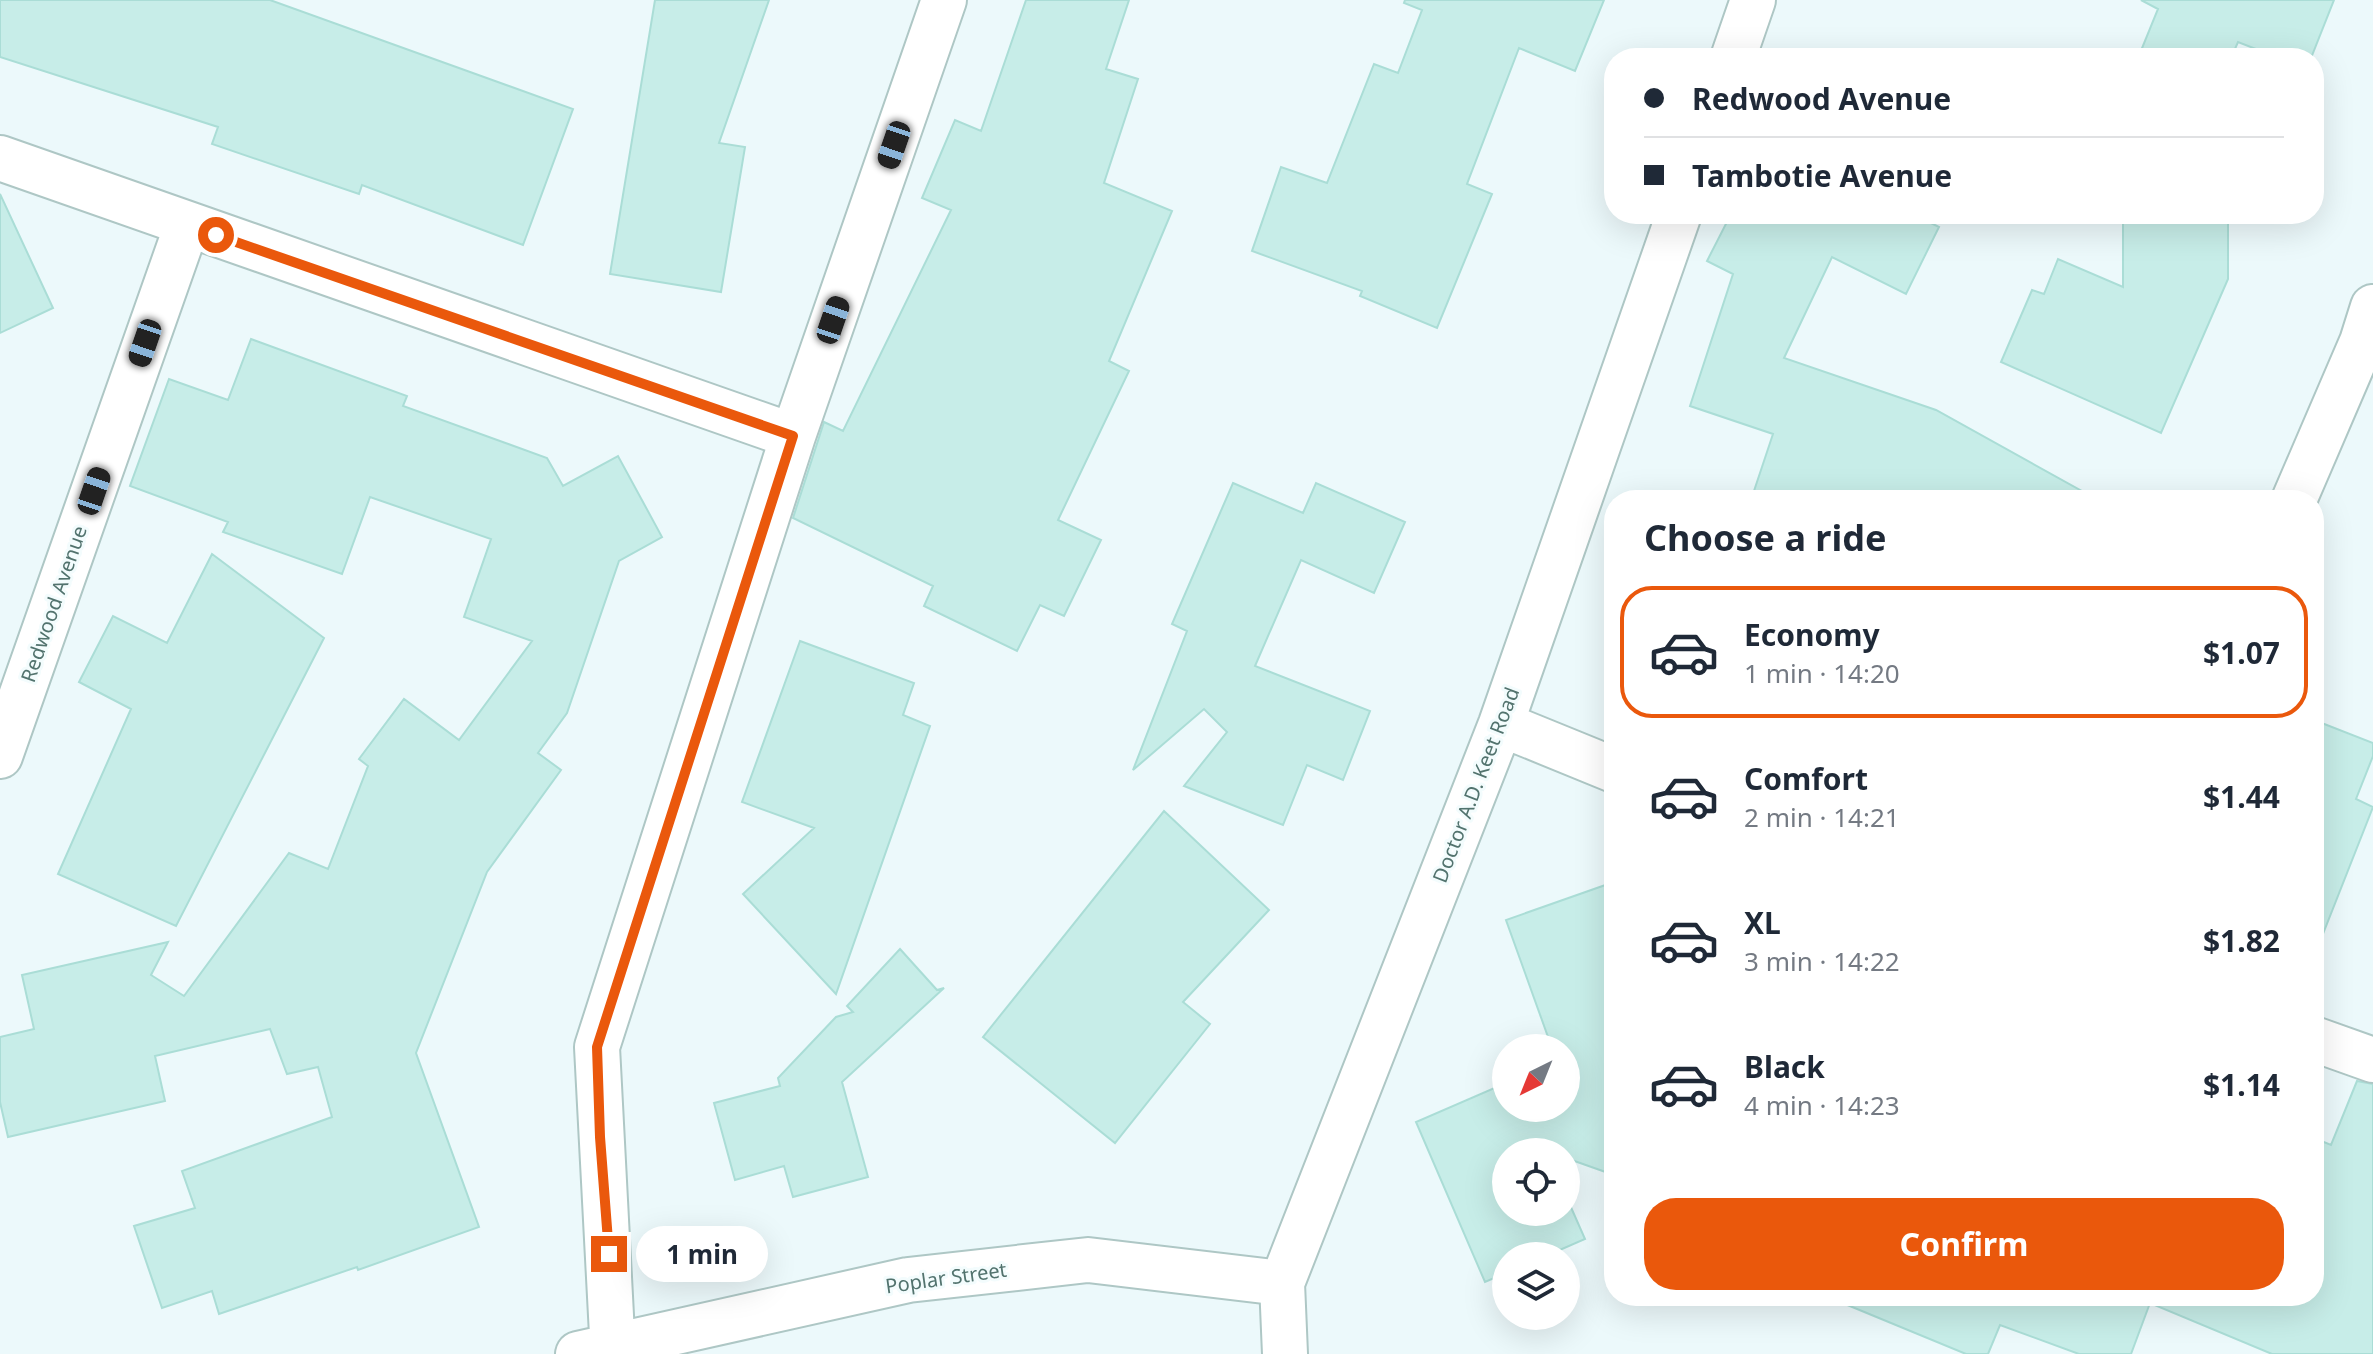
<!DOCTYPE html>
<html lang="en">
<head>
<meta charset="utf-8">
<style>
	body { margin:0; font-family:"Noto Sans",sans-serif; background:#f2f2f3; color:#1f2937; height:100vh; display:flex; flex-direction:column; font-size:30px; white-space:nowrap }
	* { box-sizing:border-box; margin:0 }
	p { font-size:26px; color:#747a83 }
	.icon { flex:none; width:44px; height:44px; fill:none; stroke:currentColor; stroke-width:2; stroke-linecap:round; stroke-linejoin:round }
	.map { position:relative; flex:1; overflow:hidden }
	.drawer { position:absolute; left:1604px; top:490px; width:720px; height:816px; display:flex; flex-direction:column; background:#fff; border-radius:32px; box-shadow:0 8px 32px #0002 }
	.drawer>* { flex:none }
	.banner { position:absolute; left:1604px; top:48px; width:720px; height:176px; border-radius:32px; box-shadow:0 8px 32px #0002; display:grid; align-content:center; height:176px; padding:0 40px; background:#fff }
	.needle { width:52px; rotate:223deg }
	.controls { position:absolute; left:1492px; top:1034px; display:grid; gap:16px }
	.controls a { display:grid; place-items:center; width:88px; height:88px; border-radius:50%; background:#fff; box-shadow:0 8px 32px #0002; font-size:40px }
	.end { position:absolute; width:36px; height:36px; margin:-18px; border:10px solid #ea580c; background:#fff; box-shadow:0 0 0 4px #fff }
	.from { border-radius:50% }
	.bubble { position:absolute; height:56px; border-radius:28px; background:#fff; box-shadow:0 8px 32px #0002; font-size:26px; font-weight:700; line-height:56px; text-align:center }
	.car { position:absolute; width:24px; height:48px; margin:-24px -12px; border-radius:10px; box-shadow:0 0 6px 2px #0007; background:linear-gradient(#222 24%,#8ab4d8 0 40%,#222 0 76%,#8ab4d8 0 86%,#222 0) }
	.banner b { display:flex; align-items:center; gap:28px; height:76px; font-size:30px }
	.banner b+b { border-top:2px solid #e0e1e3 }
	.banner i { width:20px; height:20px; background:#1f2937 }
	ul { padding:0; list-style:none }
	li { display:flex; align-items:center; gap:24px; height:132px; margin:0 16px 12px; padding:0 24px; border:4px solid transparent; border-radius:32px }
	li div { flex:1 }
	li b { display:block; font-size:30px }
	li em { font-style:normal; font-weight:700 }
	li.active { border-color:#ea580c }
	li>.icon { width:72px; height:72px; stroke-width:1.5 }
	h2 { padding:0 40px; font-size:36px; line-height:96px }
	.cta { display:flex; gap:16px; margin-top:auto; padding:16px 40px }
	.cta a { flex:1; height:92px; border-radius:32px; background:#ea580c; color:#fff; font-size:32px; font-weight:700; line-height:92px; text-align:center }
	.map>svg:first-child { display:block }
	.building { fill:#c7ede8; stroke:#aaddd6; stroke-width:2 }
	.lines { fill:none; stroke-linecap:round; stroke-linejoin:round }
	.minor-casing { stroke:#aec7c5; stroke-width:48 }
	.minor { stroke:#fff; stroke-width:44 }
	.route { stroke:#ea580c; stroke-width:10 }
	.labels { text-anchor:middle; stroke-width:6; stroke-linejoin:round; paint-order:stroke }
	.street-label { font-size:20px; fill:#52736e; stroke:#f3fcfd }
</style>
</head>
<body>
<div class="map">
<svg width="2373" height="1354" viewBox="0 0 2373 1354">
	<rect width="100%" height="100%" fill="#ecf9fb"/>
	<path class="building" d="M 0,0 L 270,0 L 573,109 L 523,245 L 362,185 L 359,194 L 212,144 L 218,127 L 0,57 Z
		M 655,0 L 769,0 L 719,143 L 745,147 L 721,292 L 610,274 Z
		M 1026,0 L 1129,0 L 1106,69 L 1138,79 L 1104,183 L 1172,211 L 1109,361 L 1129,371 L 1058,520 L 1101,540 L 1064,616 L 1040,605 L 1017,651 L 924,606 L 933,586 L 793,518 L 824,422 L 843,431 L 951,210 L 922,198 L 955,120 L 981,131 Z
		M 1405,0 L 1604,0 L 1575,71 L 1519,48 L 1467,184 L 1492,194 L 1437,328 L 1360,296 L 1362,291 L 1252,251 L 1281,167 L 1327,183 L 1374,64 L 1398,73 L 1422,10 L 1404,3 Z
		M 2141,0 L 2334,0 L 2311,58 L 2279,58 L 2238,42 L 2231,58 L 2138,58 L 2158,9 Z
		M 0,194 L 53,308 L 0,333 Z
		M 1731,214 L 1913,214 L 1939,227 L 1906,294 L 1832,257 L 1784,358 L 1936,410 L 2098,500 L 1751,500 L 1773,434 L 1690,406 L 1733,274 L 1707,261 Z
		M 2123,214 L 2228,214 L 2228,279 L 2161,433 L 2001,362 L 2032,290 L 2044,294 L 2058,259 L 2123,287 Z
		M 251,339 L 407,396 L 403,406 L 547,458 L 563,486 L 618,456 L 662,537 L 619,561 L 567,713 L 538,753 L 561,770 L 487,872 L 416,1053 L 479,1227 L 358,1270 L 357,1267 L 219,1314 L 212,1291 L 162,1308 L 134,1226 L 195,1208 L 182,1171 L 332,1117 L 318,1067 L 287,1074 L 270,1029 L 155,1056 L 165,1101 L 8,1137 L 0,1102 L 0,1037 L 34,1029 L 22,975 L 168,942 L 151,975 L 184,996 L 289,853 L 328,869 L 368,766 L 359,759 L 404,699 L 459,740 L 532,641 L 464,617 L 491,539 L 370,497 L 342,574 L 223,532 L 228,522 L 130,486 L 169,379 L 228,400 Z
		M 1233,483 L 1303,513 L 1316,483 L 1405,522 L 1374,593 L 1301,560 L 1255,666 L 1370,711 L 1343,780 L 1307,765 L 1283,825 L 1184,786 L 1227,732 L 1204,709 L 1133,770 L 1187,631 L 1172,624 Z
		M 212,554 L 324,638 L 176,926 L 58,874 L 131,709 L 79,682 L 113,616 L 167,643 Z
		M 800,641 L 914,683 L 903,715 L 930,726 L 836,994 L 743,894 L 814,828 L 742,802 Z
		M 2314,720 L 2373,743 L 2373,756 L 2356,799 L 2373,807 L 2317,949 L 2314,948 Z
		M 1164,811 L 1269,910 L 1183,1002 L 1210,1024 L 1115,1143 L 983,1037 Z
		M 1614,882 L 1614,1175 L 1566,1158 L 1566,1152 L 1506,1152 L 1506,1212 L 1566,1212 L 1566,1196 L 1585,1239 L 1546,1256 L 1506,1256 L 1506,1273 L 1485,1282 L 1416,1122 L 1506,1083 L 1506,1108 L 1566,1108 L 1566,1048 L 1552,1048 L 1506,920 Z
		M 900,949 L 937,990 L 944,988 L 842,1082 L 868,1177 L 793,1197 L 784,1166 L 735,1180 L 714,1103 L 780,1086 L 778,1078 L 836,1017 L 853,1012 L 847,1006 Z
		M 2357,1081 L 2373,1084 L 2373,1354 L 2272,1354 L 2150,1303 L 2131,1354 L 2079,1354 L 2000,1325 L 1988,1354 L 1966,1354 L 1828,1297 L 2314,1296 L 2314,1138 L 2331,1145 Z"/>
	<g class="lines">
		<defs>
			<path id="minor" d="M 1733,58 L 1753,0
				M 0,158 L 793,436
				M 2294,500 L 2362,342 L 2373,307
				M 1501,724 L 1614,770
				M 0,756 L 187,225
				M 2314,1039 L 2373,1060
				M 578,1354 L 908,1280 L 1088,1260 L 1282,1283
				M 613,1354 L 597,1047 L 793,436 L 944,0
				M 1285,1354 L 1282,1283 L 1501,724 L 1679,214"/>
		</defs>
		<use href="#minor" class="minor-casing"/>
		<use href="#minor" class="minor"/>
	</g>
	<g class="lines">
		<path class="route" d="M 216,235 L 793,436 L 597,1047 L 600,1137 L 609,1254"/>
	</g>
	<g class="labels">
		<g class="street-label">
			<text transform="translate(54 604) rotate(-71)" y="7">Redwood Avenue</text>
			<text transform="translate(1476 785) rotate(-69)" y="7">Doctor A.D. Keet Road</text>
			<text transform="translate(946 1278) rotate(-8)" y="7">Poplar Street</text>
		</g>
	</g>
</svg>
<div class="controls">
<a><svg class="needle" viewBox="-14 -14 28 28"><path d="M0-13l5 13h-10z" fill="#e53935"/><path d="M0 13l5-13h-10z" fill="#747a83"/></svg></a>
<a><svg class="icon" aria-label="locate" viewBox="0 0 24 24"><circle cx="12" cy="12" r="6"/><path d="M12 2v4M12 18v4M2 12h4M18 12h4"/></svg></a>
<a><svg class="icon" aria-label="layers" viewBox="0 0 24 24"><path d="M12 4l9 5-9 5-9-5zM3 14l9 5 9-5"/></svg></a>
</div>
<i class="end from" style="left:216px;top:235px"></i>
<i class="end" style="left:609px;top:1254px"></i>
<div class="bubble" style="left:636px;top:1226px;width:132px">1 min</div>
<i class="car" style="left:894px;top:145px;rotate:199deg"></i>
<i class="car" style="left:833px;top:320px;rotate:19deg"></i>
<i class="car" style="left:145px;top:343px;rotate:199deg"></i>
<i class="car" style="left:94px;top:491px;rotate:19deg"></i>
<div class="banner">
<b><i class="from"></i>Redwood Avenue</b>
<b><i></i>Tambotie Avenue</b>
</div>
<section class="drawer">
<h2>Choose a ride</h2>
<ul>
<li class="active"><svg class="icon" aria-label="car" viewBox="0 0 24 24"><path d="M5 17H2v-5l4-1 3-4h7l3 4 3 1v5h-3M9 17h6M6 11h13"/><circle cx="7" cy="17" r="2"/><circle cx="17" cy="17" r="2"/></svg><div><b>Economy</b><p>1 min · 14:20</p></div><em>$1.07</em></li>
<li><svg class="icon" aria-label="car" viewBox="0 0 24 24"><path d="M5 17H2v-5l4-1 3-4h7l3 4 3 1v5h-3M9 17h6M6 11h13"/><circle cx="7" cy="17" r="2"/><circle cx="17" cy="17" r="2"/></svg><div><b>Comfort</b><p>2 min · 14:21</p></div><em>$1.44</em></li>
<li><svg class="icon" aria-label="car" viewBox="0 0 24 24"><path d="M5 17H2v-5l4-1 3-4h7l3 4 3 1v5h-3M9 17h6M6 11h13"/><circle cx="7" cy="17" r="2"/><circle cx="17" cy="17" r="2"/></svg><div><b>XL</b><p>3 min · 14:22</p></div><em>$1.82</em></li>
<li><svg class="icon" aria-label="car" viewBox="0 0 24 24"><path d="M5 17H2v-5l4-1 3-4h7l3 4 3 1v5h-3M9 17h6M6 11h13"/><circle cx="7" cy="17" r="2"/><circle cx="17" cy="17" r="2"/></svg><div><b>Black</b><p>4 min · 14:23</p></div><em>$1.14</em></li>
</ul>
<div class="cta"><a>Confirm</a></div>
</section>
</div>
</body>
</html>
